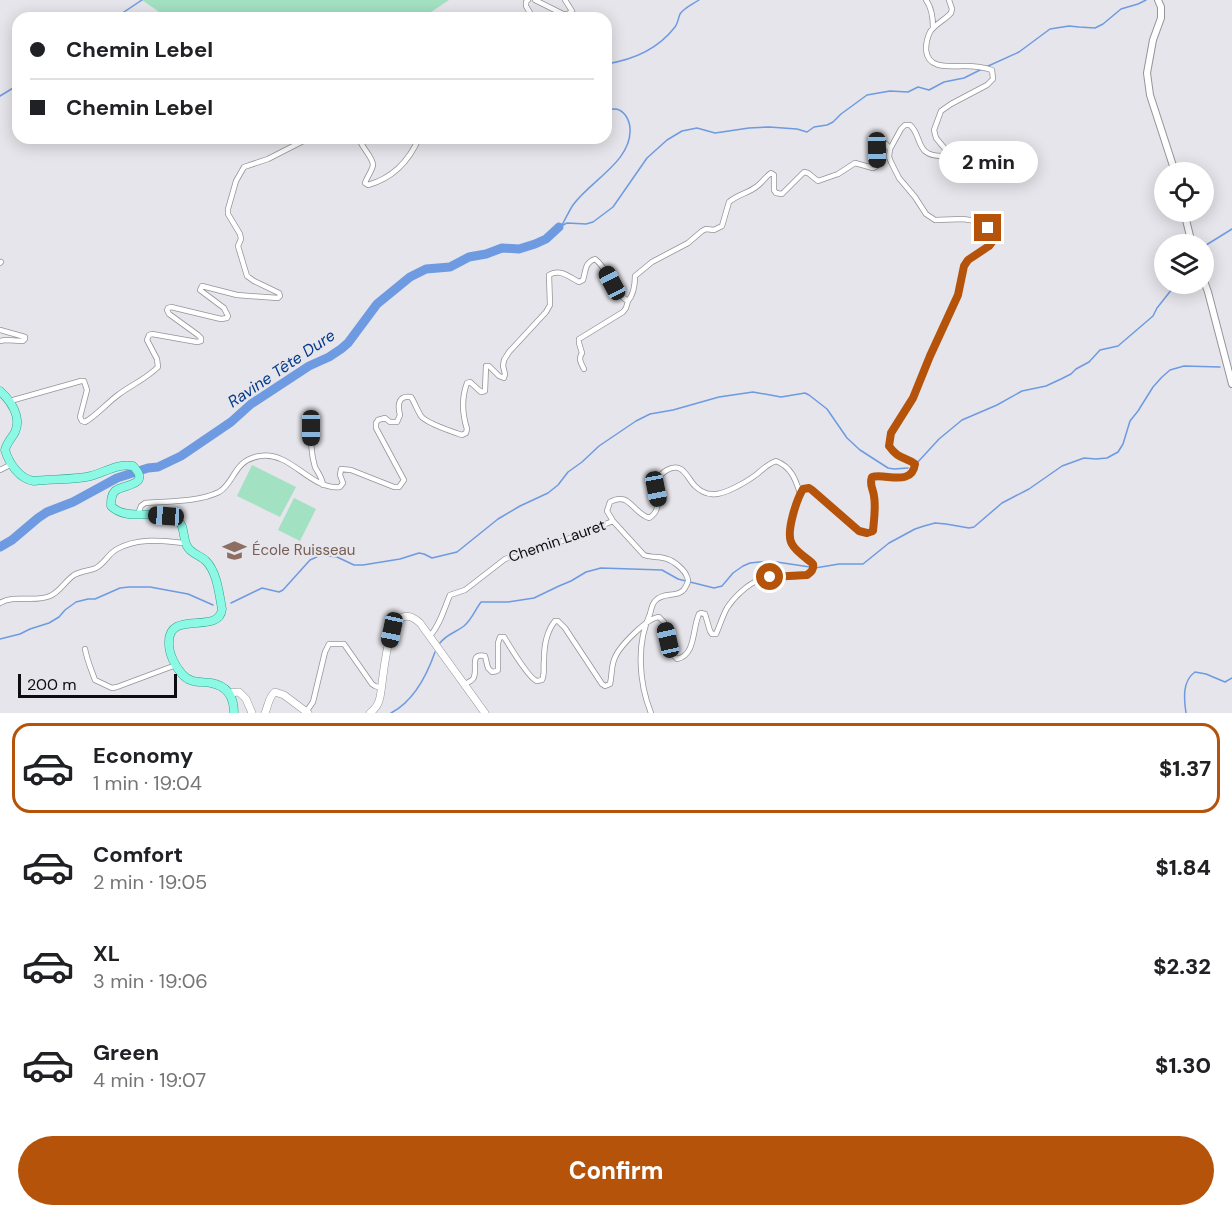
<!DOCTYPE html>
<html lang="en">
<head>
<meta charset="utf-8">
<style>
	body { margin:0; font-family:"DM Sans",sans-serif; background:#f2f2f2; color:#202124; height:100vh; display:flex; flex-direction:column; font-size:22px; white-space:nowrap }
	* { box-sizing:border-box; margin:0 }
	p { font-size:20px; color:#757577 }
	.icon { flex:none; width:33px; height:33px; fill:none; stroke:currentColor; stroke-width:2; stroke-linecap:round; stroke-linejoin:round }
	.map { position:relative; height:713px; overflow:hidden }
	.drawer { display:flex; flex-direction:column; background:#fff; flex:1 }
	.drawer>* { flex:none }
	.banner { position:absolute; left:12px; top:12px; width:600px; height:132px; border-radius:18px; box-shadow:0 3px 15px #0003; display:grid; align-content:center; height:132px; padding:0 18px; background:#fff }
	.buttons { position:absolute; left:1154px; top:162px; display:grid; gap:12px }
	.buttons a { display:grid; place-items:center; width:60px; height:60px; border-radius:50%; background:#fff; box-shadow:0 3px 15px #0003; font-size:30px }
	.scale { position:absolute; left:18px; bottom:15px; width:159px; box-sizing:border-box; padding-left:6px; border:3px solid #0d0d0f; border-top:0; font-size:16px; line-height:21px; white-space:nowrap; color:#0d0d0f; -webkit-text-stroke:4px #e5e5eb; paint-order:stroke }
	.end { position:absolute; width:27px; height:27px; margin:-14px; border:8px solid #b45309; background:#fff; box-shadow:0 0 0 3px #fff }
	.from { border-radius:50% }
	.bubble { position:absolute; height:42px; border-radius:21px; background:#fff; box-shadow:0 3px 15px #0003; font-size:20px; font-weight:800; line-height:42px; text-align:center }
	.car { position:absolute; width:18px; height:36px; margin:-18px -9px; border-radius:8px; box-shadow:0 0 4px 2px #0007; background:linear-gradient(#222 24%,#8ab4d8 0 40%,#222 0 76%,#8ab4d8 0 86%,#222 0) }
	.banner b { display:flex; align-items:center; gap:21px; height:57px; font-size:22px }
	.banner b+b { border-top:2px solid #e0e0e0 }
	.banner i { width:15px; height:15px; background:#202124 }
	ul { padding:10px 0 0; list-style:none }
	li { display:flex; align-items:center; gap:18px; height:90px; margin:0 12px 9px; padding:0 6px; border:3px solid transparent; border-radius:18px }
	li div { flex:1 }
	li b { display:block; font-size:22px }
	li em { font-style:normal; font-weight:800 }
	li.active { border-color:#b45309 }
	li>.icon { width:54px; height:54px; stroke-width:1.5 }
	.button { display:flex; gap:12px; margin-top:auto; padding:12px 18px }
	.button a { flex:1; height:69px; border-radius:36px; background:#b45309; color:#fff; font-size:24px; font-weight:800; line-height:69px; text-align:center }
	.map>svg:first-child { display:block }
	.green { fill:#a2e1c1 }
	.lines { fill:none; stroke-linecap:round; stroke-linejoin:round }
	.stream { stroke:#6e9ae1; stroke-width:1.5 }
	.river { stroke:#6e9ae1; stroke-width:9 }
	.minor-casing { stroke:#939499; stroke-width:6 }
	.tertiary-casing { stroke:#939499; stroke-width:8 }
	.secondary-casing { stroke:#939499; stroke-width:8 }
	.primary-casing { stroke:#2ea48e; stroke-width:9 }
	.minor { stroke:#fff; stroke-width:4.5 }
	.tertiary { stroke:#fff; stroke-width:6 }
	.secondary { stroke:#fff; stroke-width:7 }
	.primary { stroke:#8cf9e5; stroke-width:8 }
	.route { stroke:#b45309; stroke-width:8 }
	.labels { text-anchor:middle; stroke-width:4.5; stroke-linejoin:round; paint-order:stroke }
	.street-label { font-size:15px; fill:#0d0d0f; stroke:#e5e5eb }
	.education-label { font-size:15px; fill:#785e54; stroke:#e5e5eb; text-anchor:start }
	.water-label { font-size:16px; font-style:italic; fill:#02398b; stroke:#e5e5eb }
</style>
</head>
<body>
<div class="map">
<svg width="1232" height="713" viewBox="0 0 1232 713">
	<rect width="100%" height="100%" fill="#e5e5eb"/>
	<path class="green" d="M 142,0 L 449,0 L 422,18 L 168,18 Z
		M 252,465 L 296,487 L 280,517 L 237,496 Z
		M 294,498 L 316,509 L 300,541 L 278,530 Z"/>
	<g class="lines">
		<path class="stream" d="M 115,18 L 142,0
			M 606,64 C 632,60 658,49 675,27 C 678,23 678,19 680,14 C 684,8 693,4 699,0
			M 986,67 L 1019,52 L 1050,29 L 1069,26 L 1079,27 L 1095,28 L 1103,24 L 1121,9 L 1138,4 L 1146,0
			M 0,96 L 18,85
			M 562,225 C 566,218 569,211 573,205 C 590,181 632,161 630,129 C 630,124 629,121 626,116 C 620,108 615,108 606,110
			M 559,227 L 567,223 L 586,224 L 593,222 L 613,207 L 647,158 L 667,140 L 682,131 L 697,128 L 715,133 L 722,132 L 749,128 L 769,127 L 797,129 L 807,132 L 814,127 L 827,125 L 833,122 L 841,114 L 867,95 L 890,91 L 908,92 L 918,87 L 929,90 L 944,82 L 964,78 L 982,69
			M 1203,247 L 1232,229
			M 917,463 L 939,439 L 962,420 L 997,405 L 1022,391 L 1046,386 L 1061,379 L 1071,374 L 1076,369 L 1089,362 L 1100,350 L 1118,346 L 1153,316 L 1157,308 L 1176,284
			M 815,568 L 839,564 L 863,564 L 889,543 L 915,529 L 924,526 L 935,523 L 946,524 L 969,528 L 974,527 L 1002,503 L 1029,489 L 1062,466 L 1084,458 L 1096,459 L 1107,458 L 1118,452 L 1123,444 L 1130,421 L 1138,411 L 1153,387 L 1162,377 L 1170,370 L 1184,366 L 1220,367
			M 231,603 L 262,588 L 279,592 L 283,590 L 310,560 L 321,555 L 337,557 L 354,565 L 363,565 L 400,559 L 419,553 L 424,554 L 432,558 L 457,552 L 498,519 L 520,506 L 548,493 L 558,485 L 568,472 L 582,462 L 599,446 L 636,421 L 650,414 L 673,410 L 719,397 L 753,392 L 781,397 L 805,393 L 809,395 L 827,409 L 847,438 L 860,450 L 888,468 L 894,469 L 908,468
			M 0,639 L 20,634 L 30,629 L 49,623 L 59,617 L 65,610 L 76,602 L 88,599 L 95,599 L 120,588 L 129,587 L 150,587 L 188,594 L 213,605
			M 440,643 C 447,634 455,633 464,626 C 472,619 475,610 481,602 L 508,602 L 534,598 L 559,586 L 571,581 L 586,572 L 601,568 L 662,570 L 678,579 L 714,588 L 722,586 L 733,573 L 743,566 L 750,563 L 770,561 L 810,567
			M 391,713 C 414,701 427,675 435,652
			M 1186,713 C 1184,699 1182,681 1195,672 L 1206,674 L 1225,682 L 1232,678"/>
		<path class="river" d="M 0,547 L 12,540 L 38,518 L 47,512 L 73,502 L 117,478 L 148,468 L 158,467 L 181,456 L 231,422 L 251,404 L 309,366 L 329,357 L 341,349 L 348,343 L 377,304 L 410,277 L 426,269 L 450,267 L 469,257 L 486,254 L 502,248 L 519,249 L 535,244 L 546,239 L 559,227"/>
		<defs>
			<path id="minor" d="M 528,0 L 526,2 L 526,6 L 533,18
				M 535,0 L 563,14 L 568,14 L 572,11 L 565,0
				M 926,0 C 932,8 933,18 933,28
				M 480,18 L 482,16 L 488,18
				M 359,138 C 361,147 373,157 373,165 C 372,171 367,177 365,183 L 368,185 C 393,178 409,161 419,138
				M 0,263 L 1,262
				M 0,330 L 25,337 L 25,339 L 23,341 L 5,340 L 0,341
				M 584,369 C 581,363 578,359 582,353 L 579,343 L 579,339 L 623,312 L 626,308 L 628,301
				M 10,401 L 81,381 L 84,381 L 87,390 L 80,417 L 82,421 L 85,422 C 96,416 107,403 118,395 C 131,385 146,379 158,367 L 157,359 L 147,340 L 149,335 L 152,334 L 197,342 L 201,341 L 201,338 L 198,335 L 169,314 L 167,310 L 168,308 L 171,307 L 221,319 L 227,318 L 228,316 L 224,308 L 200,290 L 202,286 L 237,295 L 278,298 L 280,296 L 279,293 L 254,281 L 247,276 L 238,246 L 241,239 L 240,234 L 228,214 L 228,209 L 236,181 L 244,167 L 268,159 L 309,138
				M 311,428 C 311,442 311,454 315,467 C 318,473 322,477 323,485
				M 0,470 L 12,464
				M 138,514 L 141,506 L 145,503 C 168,501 199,502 219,492 C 235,483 233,460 260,456 C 291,451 310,490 340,487 L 343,483 L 340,475 L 341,469 L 351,470 L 394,487 L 399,487 L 404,480 L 376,428 L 376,423 L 378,420 L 385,418 L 390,422 L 397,422 L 400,415 C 397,404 399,395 411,397 C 415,403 417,410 421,416 C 426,423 453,432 462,435 L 466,433 L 467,429 C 462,413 461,399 467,383 L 470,382 L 481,392 L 485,391 L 486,366 L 489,366 L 499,376 L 504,378 L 505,374 L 503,366 L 504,360 L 509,352 L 546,312 L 550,305 L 549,275 C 560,268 569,277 579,282 L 583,280 C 586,271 584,263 595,259 C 610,270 611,292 628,301 C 634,294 635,285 635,276 L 652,262 L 688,243 L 702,231 L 706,229 L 714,230 L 722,226 L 729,202 C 737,195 748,193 756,187 C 762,183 765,177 771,173 L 774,175 L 774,190 L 776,193 L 782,194 L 804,172 L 808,173 L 818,181 L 838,174 L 855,163 L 873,168 L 877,166 L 878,146 L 886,144 L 890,149
				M 0,603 C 15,594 34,603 50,596 C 60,592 65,581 74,575 C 81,571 89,571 96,568 C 105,563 108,554 117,549 C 139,537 161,541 185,543
				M 430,636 C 440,625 444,609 450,595 L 465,590 L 505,559 L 511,557 L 522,557 L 613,521
				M 85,649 C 87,660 91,669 95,680 L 112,688 L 117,687 L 176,665
				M 464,685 C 465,684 473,680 473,679 C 479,671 468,652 485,656 L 488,668 L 492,672 L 497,671 L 498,670 L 498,643 L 500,637 L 504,637 C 509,645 529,679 537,681 C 538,681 540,680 542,680 C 545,674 543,668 544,660 C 544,647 546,632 555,621 L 558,621 L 565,628 L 602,684 L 605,686 L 610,684 C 612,676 611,668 614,660 C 618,647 647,618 659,617 L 664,622 L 673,655 L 677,659 C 696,655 692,629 699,614 L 701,613 L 705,614 L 710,631 L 712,634 L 716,634 C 720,625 723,615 727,608 C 734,597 748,584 759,580 C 772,574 802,579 810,573 C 814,569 813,569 813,564 C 807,558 796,552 792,544 C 785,533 796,499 803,489 L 809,488 L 812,490 L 859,531 L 867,533 L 872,531 C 875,520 876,507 874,496 C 873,489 869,485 872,477 C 885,473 911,488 915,464 C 904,456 898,460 889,446 L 891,433 L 913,398 L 930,356 L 958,295 L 964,266 L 968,260 L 989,246 L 993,237 L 985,225 L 976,221 L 963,219 L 935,220 L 926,214 L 915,197 L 899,178 L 891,162 L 889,157 L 890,149 L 901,129 L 905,125 L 910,125 C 923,136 914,157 944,156 L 946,154 L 946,150 L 936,138 L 934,130 L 941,111 L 951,104 L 987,85 L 993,79 L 992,70 C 983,67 973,66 964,66 C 950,66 928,70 926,50 C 926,44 927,38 930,32 C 935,24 945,20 951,13 L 952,9 L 949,0
				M 306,712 L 313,702 L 325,652 L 329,644 L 344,644 L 372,684 L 375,686 L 381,688
				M 651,713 C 639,683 636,644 650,614 C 651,610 652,604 655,601 C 663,591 681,599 686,586 C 688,582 689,581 687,577 C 685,570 674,561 667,559 C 660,556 652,558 644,555 L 613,521 L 607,511 L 610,502 C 629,491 632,512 649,518 C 669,506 645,482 667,470 C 683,461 687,478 695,486 C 699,490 706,494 712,494 C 723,496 748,481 757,474 C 764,468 768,464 776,461 C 791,467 795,478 800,493"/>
			<path id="tertiary" d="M 1158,0 L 1161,7 L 1161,18 L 1153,40 L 1147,73 L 1150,95 L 1175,172
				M 1184,212 L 1192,244
				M 1203,278 L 1208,292 L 1232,384"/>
			<path id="secondary" d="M 229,693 L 239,692 L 246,699 L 252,713
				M 265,713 C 268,706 269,696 275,692 L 284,695 L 308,713
				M 370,713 C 375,709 379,704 380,697 C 384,681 386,591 420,623 L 485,713"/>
			<path id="primary" d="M 0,391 C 11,401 22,417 15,432 C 12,438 7,442 5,450 C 9,463 19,479 34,481 C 53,479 73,480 91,476 C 105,472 118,463 133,466 C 152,486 123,484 115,491 C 111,495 111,500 111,506 C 127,522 154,509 174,518 C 186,523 182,537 187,546 C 191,554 200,555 206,561 C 217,572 219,593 222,609 C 219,636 167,608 169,644 C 169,654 175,666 182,674 C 191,684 199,681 211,683 C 228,686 234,698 234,713"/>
		</defs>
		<use href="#minor" class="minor-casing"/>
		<use href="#tertiary" class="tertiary-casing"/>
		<use href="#secondary" class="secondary-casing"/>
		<use href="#primary" class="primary-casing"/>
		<use href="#minor" class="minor"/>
		<use href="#tertiary" class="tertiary"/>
		<use href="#secondary" class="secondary"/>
		<use href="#primary" class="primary"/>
	</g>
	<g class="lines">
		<path class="route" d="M 770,577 L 807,575 C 811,572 814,570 813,564 C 807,558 796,552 792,544 C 785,533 797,499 803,489 L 809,488 L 812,490 L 859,531 L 867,533 L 873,531 C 874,520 876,507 874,496 C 873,488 869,485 872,477 C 885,473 912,487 915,464 C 904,456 899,460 889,446 L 891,433 L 913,398 L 930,356 L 958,295 L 964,266 L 968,260 L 989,246 L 992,242 L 993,237 L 988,228"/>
	</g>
	<defs>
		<symbol id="school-bare" viewBox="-9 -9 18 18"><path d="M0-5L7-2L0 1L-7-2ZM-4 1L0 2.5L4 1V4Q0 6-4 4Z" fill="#8d6e63" stroke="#e5e5eb" stroke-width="2.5" paint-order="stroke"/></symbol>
	</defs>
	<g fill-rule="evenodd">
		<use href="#school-bare" x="218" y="534" width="33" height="33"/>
	</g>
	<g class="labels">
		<g class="street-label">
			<text transform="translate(557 541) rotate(-19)" y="5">Chemin Lauret</text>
		</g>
		<g class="education-label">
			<text x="252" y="555">École Ruisseau</text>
		</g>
		<g class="water-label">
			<text transform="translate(281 368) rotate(-34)" y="6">Ravine Tête Dure</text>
		</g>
	</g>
</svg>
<div class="buttons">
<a><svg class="icon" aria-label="locate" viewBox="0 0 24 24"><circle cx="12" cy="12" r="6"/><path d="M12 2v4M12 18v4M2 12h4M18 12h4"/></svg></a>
<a><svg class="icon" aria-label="layers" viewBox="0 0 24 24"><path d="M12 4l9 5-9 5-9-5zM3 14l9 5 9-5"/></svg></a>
</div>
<div class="scale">200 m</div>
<i class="end from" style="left:770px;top:577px"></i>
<i class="end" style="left:988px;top:228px"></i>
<div class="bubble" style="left:939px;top:141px;width:99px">2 min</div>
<i class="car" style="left:877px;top:150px;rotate:179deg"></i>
<i class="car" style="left:612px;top:283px;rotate:332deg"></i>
<i class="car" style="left:311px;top:428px;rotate:180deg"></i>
<i class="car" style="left:656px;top:489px;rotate:169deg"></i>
<i class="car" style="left:166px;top:516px;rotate:274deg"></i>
<i class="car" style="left:392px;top:630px;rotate:192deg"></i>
<i class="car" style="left:668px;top:640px;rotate:347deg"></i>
<div class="banner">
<b><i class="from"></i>Chemin Lebel</b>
<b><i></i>Chemin Lebel</b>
</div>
</div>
<section class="drawer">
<ul>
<li class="active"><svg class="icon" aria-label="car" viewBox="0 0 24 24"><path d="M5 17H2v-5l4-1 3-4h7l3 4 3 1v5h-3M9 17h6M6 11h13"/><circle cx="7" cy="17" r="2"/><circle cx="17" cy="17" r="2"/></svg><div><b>Economy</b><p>1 min · 19:04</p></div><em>$1.37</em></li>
<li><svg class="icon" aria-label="car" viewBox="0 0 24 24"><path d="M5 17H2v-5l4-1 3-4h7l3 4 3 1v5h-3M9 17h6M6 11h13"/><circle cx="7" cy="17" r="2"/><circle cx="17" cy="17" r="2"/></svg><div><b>Comfort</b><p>2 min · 19:05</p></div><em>$1.84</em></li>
<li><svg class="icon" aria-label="car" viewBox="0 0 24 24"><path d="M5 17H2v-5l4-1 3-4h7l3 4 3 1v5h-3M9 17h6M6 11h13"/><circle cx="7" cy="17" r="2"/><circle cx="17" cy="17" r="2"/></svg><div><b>XL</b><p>3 min · 19:06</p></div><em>$2.32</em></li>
<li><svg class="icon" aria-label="car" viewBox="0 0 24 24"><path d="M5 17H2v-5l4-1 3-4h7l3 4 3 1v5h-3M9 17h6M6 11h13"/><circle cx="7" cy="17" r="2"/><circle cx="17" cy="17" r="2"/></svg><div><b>Green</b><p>4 min · 19:07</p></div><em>$1.30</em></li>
</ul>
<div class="button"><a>Confirm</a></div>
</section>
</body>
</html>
